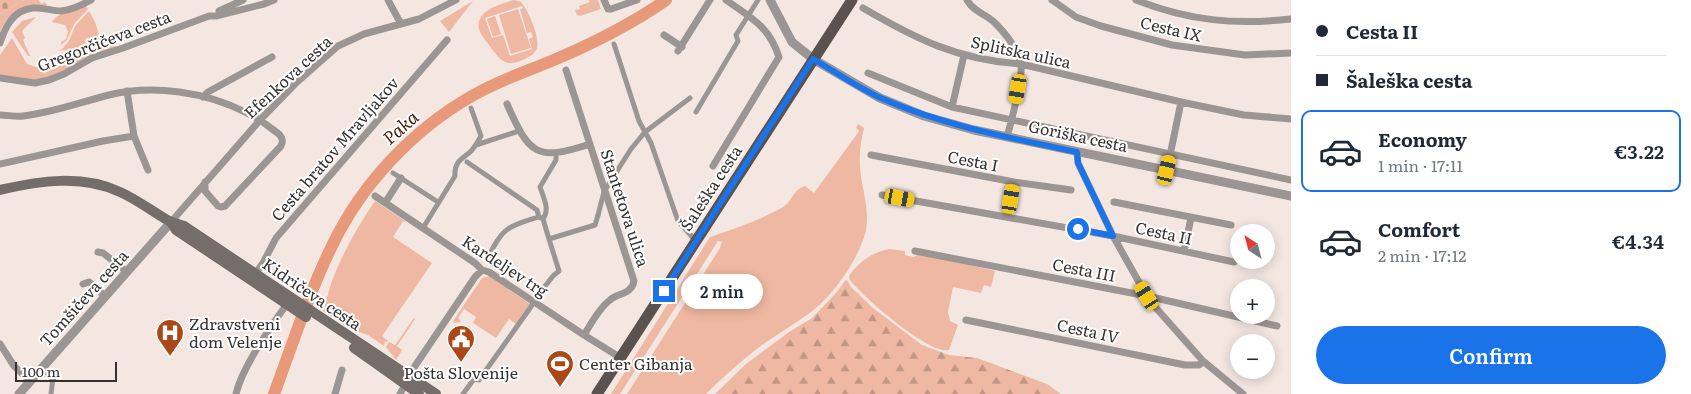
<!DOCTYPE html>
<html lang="en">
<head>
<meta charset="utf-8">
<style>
	body { margin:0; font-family:Literata,serif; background:#f2f2f3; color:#1f2937; height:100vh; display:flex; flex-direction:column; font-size:19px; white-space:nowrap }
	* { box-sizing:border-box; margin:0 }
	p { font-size:16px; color:#747a83 }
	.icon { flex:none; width:28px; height:28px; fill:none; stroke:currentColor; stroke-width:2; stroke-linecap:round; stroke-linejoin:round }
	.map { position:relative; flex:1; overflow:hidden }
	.side { display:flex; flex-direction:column; background:#fff; width:400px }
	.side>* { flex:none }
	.guide { display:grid; align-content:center; height:110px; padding:0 25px; background:#fff }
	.needle { width:32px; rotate:324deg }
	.fabs { position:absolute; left:1230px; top:224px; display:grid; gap:10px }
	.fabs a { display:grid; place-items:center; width:45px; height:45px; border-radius:50%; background:#fff; box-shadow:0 2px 12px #0003; font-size:25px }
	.scale { position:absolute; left:15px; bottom:12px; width:102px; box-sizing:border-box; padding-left:5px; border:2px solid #373230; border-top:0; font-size:14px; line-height:18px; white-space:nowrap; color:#373230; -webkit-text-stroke:4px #fff; paint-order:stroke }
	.end { position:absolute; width:22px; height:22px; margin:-11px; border:6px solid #1a73e8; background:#fff; box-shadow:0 0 0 2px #fff }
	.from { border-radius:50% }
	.bubble { position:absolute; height:35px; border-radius:18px; background:#fff; box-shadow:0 2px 12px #0003; font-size:16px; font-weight:600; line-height:35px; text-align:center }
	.car { position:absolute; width:15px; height:30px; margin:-15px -8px; border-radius:6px; box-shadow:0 0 4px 1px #0007; background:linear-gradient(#f5c518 24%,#345 0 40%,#f5c518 0 76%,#345 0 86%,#f5c518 0) }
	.guide b { display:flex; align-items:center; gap:18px; height:48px; font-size:19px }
	.guide b+b { border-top:1px solid #e0e1e3 }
	.guide i { width:12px; height:12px; background:#1f2937 }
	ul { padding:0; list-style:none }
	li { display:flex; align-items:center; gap:15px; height:82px; margin:0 10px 8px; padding:0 15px; border:2px solid transparent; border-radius:10px }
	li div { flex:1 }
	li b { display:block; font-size:19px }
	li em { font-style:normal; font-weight:600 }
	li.current { border-color:#1a73e8 }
	li>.icon { width:45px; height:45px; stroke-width:1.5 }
	.button { display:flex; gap:10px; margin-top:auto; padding:10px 25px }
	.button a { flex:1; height:58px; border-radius:30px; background:#1a73e8; color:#fff; font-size:20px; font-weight:600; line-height:58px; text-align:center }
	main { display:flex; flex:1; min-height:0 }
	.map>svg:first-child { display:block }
	.green { fill:#efb8a2; fill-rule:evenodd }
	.forest { fill:url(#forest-firs) }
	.cemetery { fill:url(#cemetery-stones) }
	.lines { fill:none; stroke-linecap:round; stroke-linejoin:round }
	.river { stroke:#e89979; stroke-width:12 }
	.pedestrian { stroke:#9b9693; stroke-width:5 }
	.minor { stroke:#9b9693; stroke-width:7 }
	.tertiary { stroke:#9b9693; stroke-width:9 }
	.secondary { stroke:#756d6a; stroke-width:10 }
	.primary { stroke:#5b514e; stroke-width:11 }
	.pedestrian-bridge { stroke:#9b9693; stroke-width:5 }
	.route { stroke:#1a73e8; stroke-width:6 }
	.labels { text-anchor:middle; stroke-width:4; stroke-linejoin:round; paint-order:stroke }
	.street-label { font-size:16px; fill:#373230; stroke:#fff }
	.poi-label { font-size:16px; fill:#373230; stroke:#fff; text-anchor:start }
	.water-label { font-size:18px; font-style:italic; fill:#4e1d07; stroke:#fff }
</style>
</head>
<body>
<main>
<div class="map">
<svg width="1291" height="394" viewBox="0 0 1291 394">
	<defs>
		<pattern id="forest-firs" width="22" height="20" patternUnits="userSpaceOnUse" patternTransform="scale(1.25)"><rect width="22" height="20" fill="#efb8a2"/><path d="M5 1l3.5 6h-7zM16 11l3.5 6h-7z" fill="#c29684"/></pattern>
		<pattern id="cemetery-stones" width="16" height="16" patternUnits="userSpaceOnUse" patternTransform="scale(1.25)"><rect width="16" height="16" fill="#efb8a2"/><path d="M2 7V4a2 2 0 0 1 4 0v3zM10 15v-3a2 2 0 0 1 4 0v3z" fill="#c29684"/></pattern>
	</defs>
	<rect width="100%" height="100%" fill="#f4e7e2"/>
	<path class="green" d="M 24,0 L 39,0 L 41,4 L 45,2 L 47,5 C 26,16 12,2 0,32 L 0,14 Z
		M 514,0 L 521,2 C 528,10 540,37 537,48 C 534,55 529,57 523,60 C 518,62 513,64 508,63 C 500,61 496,54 491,48 C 488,43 483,38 480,32 C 472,11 500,4 514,0 ZM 522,6 L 523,8 L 520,9 L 527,33 L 531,32 L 533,37 L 529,39 L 532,49 L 510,56 L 503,35 L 492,38 L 485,18 Z
		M 589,0 L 598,0 L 601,9 L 580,16 L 577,15 L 575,10 L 580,9 L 579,6 L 590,2 Z
		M 473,1 L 449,32 L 440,21 Z
		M 86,6 L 88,9 L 74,24 L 67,40 L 61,45 L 61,42 L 66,39 L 68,32 L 65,25 L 52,22 C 57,12 76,11 86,6 Z
		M 518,9 L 531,48 L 511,54 L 499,15 Z
		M 89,11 L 95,22 L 102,44 L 60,51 L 69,41 L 75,26 Z
		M 495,16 L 501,34 L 493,37 L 487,19 Z
		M 36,17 L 22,31 L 25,38 L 23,40 L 30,56 L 28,56 L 12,32 L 22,21 Z
		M 12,38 L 27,64 L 36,67 L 60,63 L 58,54 C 79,48 100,44 122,47 L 63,73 L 37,80 L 0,75 L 0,55 Z
		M 858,124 L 864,128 C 861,140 859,153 860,166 C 861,187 870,208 866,230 C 860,257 834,295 811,312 C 794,325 775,335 758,348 C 740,362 722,378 706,394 L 627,394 L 720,248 L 722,242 L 718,241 L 620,394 L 611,394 L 710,237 C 734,229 760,220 783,207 C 793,201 792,190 805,186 L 814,193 L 857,134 L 859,131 L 856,128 Z
		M 375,201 L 408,223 L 403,221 L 393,237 L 432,263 L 382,336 L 388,341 L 387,342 L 385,341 L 384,346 L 368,335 L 350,329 L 323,311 C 327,301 328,291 332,281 C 343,252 358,226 375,201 Z
		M 889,249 L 905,251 L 905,255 L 914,257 L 920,253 L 995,271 L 991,287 L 984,285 L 981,293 L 953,287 L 948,312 L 950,321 L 958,325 L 949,350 C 929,355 863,297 850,280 L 849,276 C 858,263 872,252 889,249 Z
		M 489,276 L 530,304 L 516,324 L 509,319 L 496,338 L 473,323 L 476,317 L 464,309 L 458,318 L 461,321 L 460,322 L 455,323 L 453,321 L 482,278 Z
		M 414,318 L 415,319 L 397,346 L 402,350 L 396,360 L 386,347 L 389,342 L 395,345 Z"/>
	<path class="forest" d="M 847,280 L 851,287 L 873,308 L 922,345 L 949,355 L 977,358 L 1047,384 L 1061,394 L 715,394 L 746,364 L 789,332 L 812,318 L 835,294 L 845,281 Z"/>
	<path class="cemetery" d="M 0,0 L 24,0 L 0,14 Z"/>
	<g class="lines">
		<path class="river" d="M 274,394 C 294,340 312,283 339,232 C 371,173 423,121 483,90 C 504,79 527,71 549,62 C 590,45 630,25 666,0"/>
		<path class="pedestrian" d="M 614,44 L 639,121 L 651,143 L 678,221 L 695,240
			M 696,112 L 738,41 L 736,35 L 758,0
			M 476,145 L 519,131
			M 467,162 L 537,210 L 539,217 L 543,219 L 549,239
			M 617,171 L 631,149 L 645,132 L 690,98
			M 393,173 L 438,202
			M 543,219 C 550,209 544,199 540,187 L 556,160 L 556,153
			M 423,228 L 455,176 C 454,163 460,160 469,153 C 474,149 478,141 481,136 L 471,108
			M 487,260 C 502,228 506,227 539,217
			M 542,290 L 553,276 L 559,271 L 549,239 L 595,225 L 598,215
			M 51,394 L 53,378
			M 463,394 L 474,379 L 479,380 L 528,311"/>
		<path class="minor" d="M 388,0 L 401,24
			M 604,0 L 608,9 L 611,9 L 637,0
			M 967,0 C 973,11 985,14 994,22 C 1006,34 1017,47 1021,64 C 1023,77 1011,123 1007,137
			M 1052,0 L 1076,17 L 1101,26 L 1172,45 L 1245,55 L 1291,53
			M 1136,0 C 1189,21 1235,25 1291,19
			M 863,8 C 916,39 958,60 1021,64 L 1181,102
			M 219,11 L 243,0
			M 664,35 L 682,47
			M 0,43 C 5,27 13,10 33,8 C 42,7 52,11 61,11 C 71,10 82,5 91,0
			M 678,51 L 710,0
			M 566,70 L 634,281 C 632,294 618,293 610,300 C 599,308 591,324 584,335
			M 868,73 L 952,107 L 1291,180
			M 0,78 L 35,83 L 49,80 L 64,74 L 92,58 L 123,48 L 209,16 L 216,16 L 264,4 L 274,0
			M 127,91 L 134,136 L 148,170
			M 203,97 L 208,92 L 272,57
			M 507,104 C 529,154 536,162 590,144
			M 952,107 L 964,55
			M 0,115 C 7,115 16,117 23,116 C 52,113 81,102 109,95 C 153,84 207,92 247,113 C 259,118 269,127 279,134 C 283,139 283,141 281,146 L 225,206 L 221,207 L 218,206 L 205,191 L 205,182
			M 1077,152 L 1078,163 L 1113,236 L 1149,300 L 1203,361 L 1243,394
			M 871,155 L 1014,182 L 1071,190
			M 0,164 L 103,141 L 134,136
			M 713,166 L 779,57 C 769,26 751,18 726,0
			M 1167,170 L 1181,102 L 1244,115 L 1291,119
			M 882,195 L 1113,236 L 1234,262
			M 375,196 L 475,263 L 482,270 L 489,272 L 584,335 L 621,358
			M 1114,202 L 1231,225
			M 385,203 L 401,178
			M 1008,216 L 1014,182
			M 171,222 L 260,120 L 295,84 L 338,46 L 364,34 L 419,19 L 456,0
			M 915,251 L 1147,296 L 1277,326
			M 1184,251 L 1191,218
			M 98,252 L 103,253 L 126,271
			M 253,277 L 263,263 L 276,238 L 447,40
			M 83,284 L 89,282 L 105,296
			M 966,320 L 1185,365 L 1199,365 L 1203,361
			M 0,344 L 14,366 L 30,381
			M 41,369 L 53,378
			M 236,394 C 242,367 272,325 289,301
			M 335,394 L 342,370
			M 400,394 L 415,366 L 475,277 L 482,270"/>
		<path class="tertiary" d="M 770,0 L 792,42 L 813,59 L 880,98 L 924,116 L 974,130 L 1291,196
			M 19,394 L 171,222"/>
		<path class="secondary" d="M 0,190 C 39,181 82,174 120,192 C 138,200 153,212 169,221 C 174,223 179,224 184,226 L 436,394
			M 171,222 L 176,230 L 306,317
			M 354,348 L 419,394"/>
		<path class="primary" d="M 597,394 L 852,0"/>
		<path class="pedestrian-bridge" d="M 598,215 L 604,192 L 617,171
			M 528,311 L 542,290"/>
	</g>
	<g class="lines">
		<path class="route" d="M 664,291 L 813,59 C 836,72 858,88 883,99 C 945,126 1011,138 1077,152 L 1078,163 L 1113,236 L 1078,229"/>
	</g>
	<defs>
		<symbol id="hospital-pin" viewBox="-11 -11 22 30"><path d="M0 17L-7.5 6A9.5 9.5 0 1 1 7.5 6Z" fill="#ac4718" stroke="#fff"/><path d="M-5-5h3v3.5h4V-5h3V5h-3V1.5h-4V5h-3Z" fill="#fff"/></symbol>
		<symbol id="civic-pin" viewBox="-11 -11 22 30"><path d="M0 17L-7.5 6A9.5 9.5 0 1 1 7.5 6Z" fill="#ac4718" stroke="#fff"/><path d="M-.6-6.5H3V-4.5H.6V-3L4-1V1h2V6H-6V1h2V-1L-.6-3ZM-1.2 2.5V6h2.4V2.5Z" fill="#fff"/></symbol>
		<symbol id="stadium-pin" viewBox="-11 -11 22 30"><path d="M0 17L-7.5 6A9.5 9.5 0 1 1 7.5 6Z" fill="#ac4718" stroke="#fff"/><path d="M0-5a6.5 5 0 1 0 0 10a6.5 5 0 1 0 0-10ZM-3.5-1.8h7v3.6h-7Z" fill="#fff"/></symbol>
	</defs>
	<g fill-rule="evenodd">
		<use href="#hospital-pin" x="154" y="317" width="32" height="43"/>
		<use href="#civic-pin" x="445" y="323" width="32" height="43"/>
		<use href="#stadium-pin" x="544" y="348" width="32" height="43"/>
	</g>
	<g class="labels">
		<g class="street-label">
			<text transform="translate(1171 29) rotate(13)" y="6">Cesta IX</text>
			<text transform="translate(104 41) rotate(-21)" y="6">Gregorčičeva cesta</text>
			<text transform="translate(1021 52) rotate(12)" y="6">Splitska ulica</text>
			<text transform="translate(288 77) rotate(-43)" y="6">Efenkova cesta</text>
			<text transform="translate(1078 136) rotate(12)" y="6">Goriška cesta</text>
			<text transform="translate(335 149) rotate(-49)" y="6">Cesta bratov Mravljakov</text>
			<text transform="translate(973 161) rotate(11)" y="6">Cesta I</text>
			<text transform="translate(711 188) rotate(-57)" y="6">Šaleška cesta</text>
			<text transform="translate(625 208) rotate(72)" y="6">Stantetova ulica</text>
			<text transform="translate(1164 233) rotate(12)" y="6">Cesta II</text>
			<text transform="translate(505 266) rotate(33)" y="6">Kardeljev trg</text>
			<text transform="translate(1084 270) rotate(11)" y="6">Cesta III</text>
			<text transform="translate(312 294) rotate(34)" y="6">Kidričeva cesta</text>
			<text transform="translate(84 298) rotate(-48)" y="6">Tomšičeva cesta</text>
			<text transform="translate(1088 331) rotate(12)" y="6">Cesta IV</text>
		</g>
		<g class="poi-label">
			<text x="189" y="330">Zdravstveni<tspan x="189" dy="18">dom Velenje</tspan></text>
			<text x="579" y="370">Center Gibanja</text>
			<text x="461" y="379" text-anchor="middle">Pošta Slovenije</text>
		</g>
		<g class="water-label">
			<text transform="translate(401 128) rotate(-41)" y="6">Paka</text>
		</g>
	</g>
</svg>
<div class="fabs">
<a><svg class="needle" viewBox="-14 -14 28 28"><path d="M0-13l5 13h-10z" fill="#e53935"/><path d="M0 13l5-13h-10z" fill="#747a83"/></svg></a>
<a>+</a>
<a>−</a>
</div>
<div class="scale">100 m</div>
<i class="end from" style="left:1078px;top:229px"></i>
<i class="end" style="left:664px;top:291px"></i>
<div class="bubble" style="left:681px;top:274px;width:82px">2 min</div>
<i class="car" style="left:1018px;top:89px;rotate:190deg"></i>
<i class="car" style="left:1167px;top:170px;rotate:13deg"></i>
<i class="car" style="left:900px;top:198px;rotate:100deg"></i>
<i class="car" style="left:1011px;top:199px;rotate:9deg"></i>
<i class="car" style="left:1147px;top:296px;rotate:328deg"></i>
</div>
<section class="side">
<div class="guide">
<b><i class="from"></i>Cesta II</b>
<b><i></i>Šaleška cesta</b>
</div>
<ul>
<li class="current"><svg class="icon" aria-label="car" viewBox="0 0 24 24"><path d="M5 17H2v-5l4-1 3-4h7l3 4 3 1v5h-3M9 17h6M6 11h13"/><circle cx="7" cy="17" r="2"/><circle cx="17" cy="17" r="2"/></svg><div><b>Economy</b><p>1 min · 17:11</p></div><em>€3.22</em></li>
<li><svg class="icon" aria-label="car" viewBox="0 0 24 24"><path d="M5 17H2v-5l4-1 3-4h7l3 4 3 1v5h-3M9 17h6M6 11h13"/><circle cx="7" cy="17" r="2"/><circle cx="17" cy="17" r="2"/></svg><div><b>Comfort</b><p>2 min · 17:12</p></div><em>€4.34</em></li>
</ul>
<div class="button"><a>Confirm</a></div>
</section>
</main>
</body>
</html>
